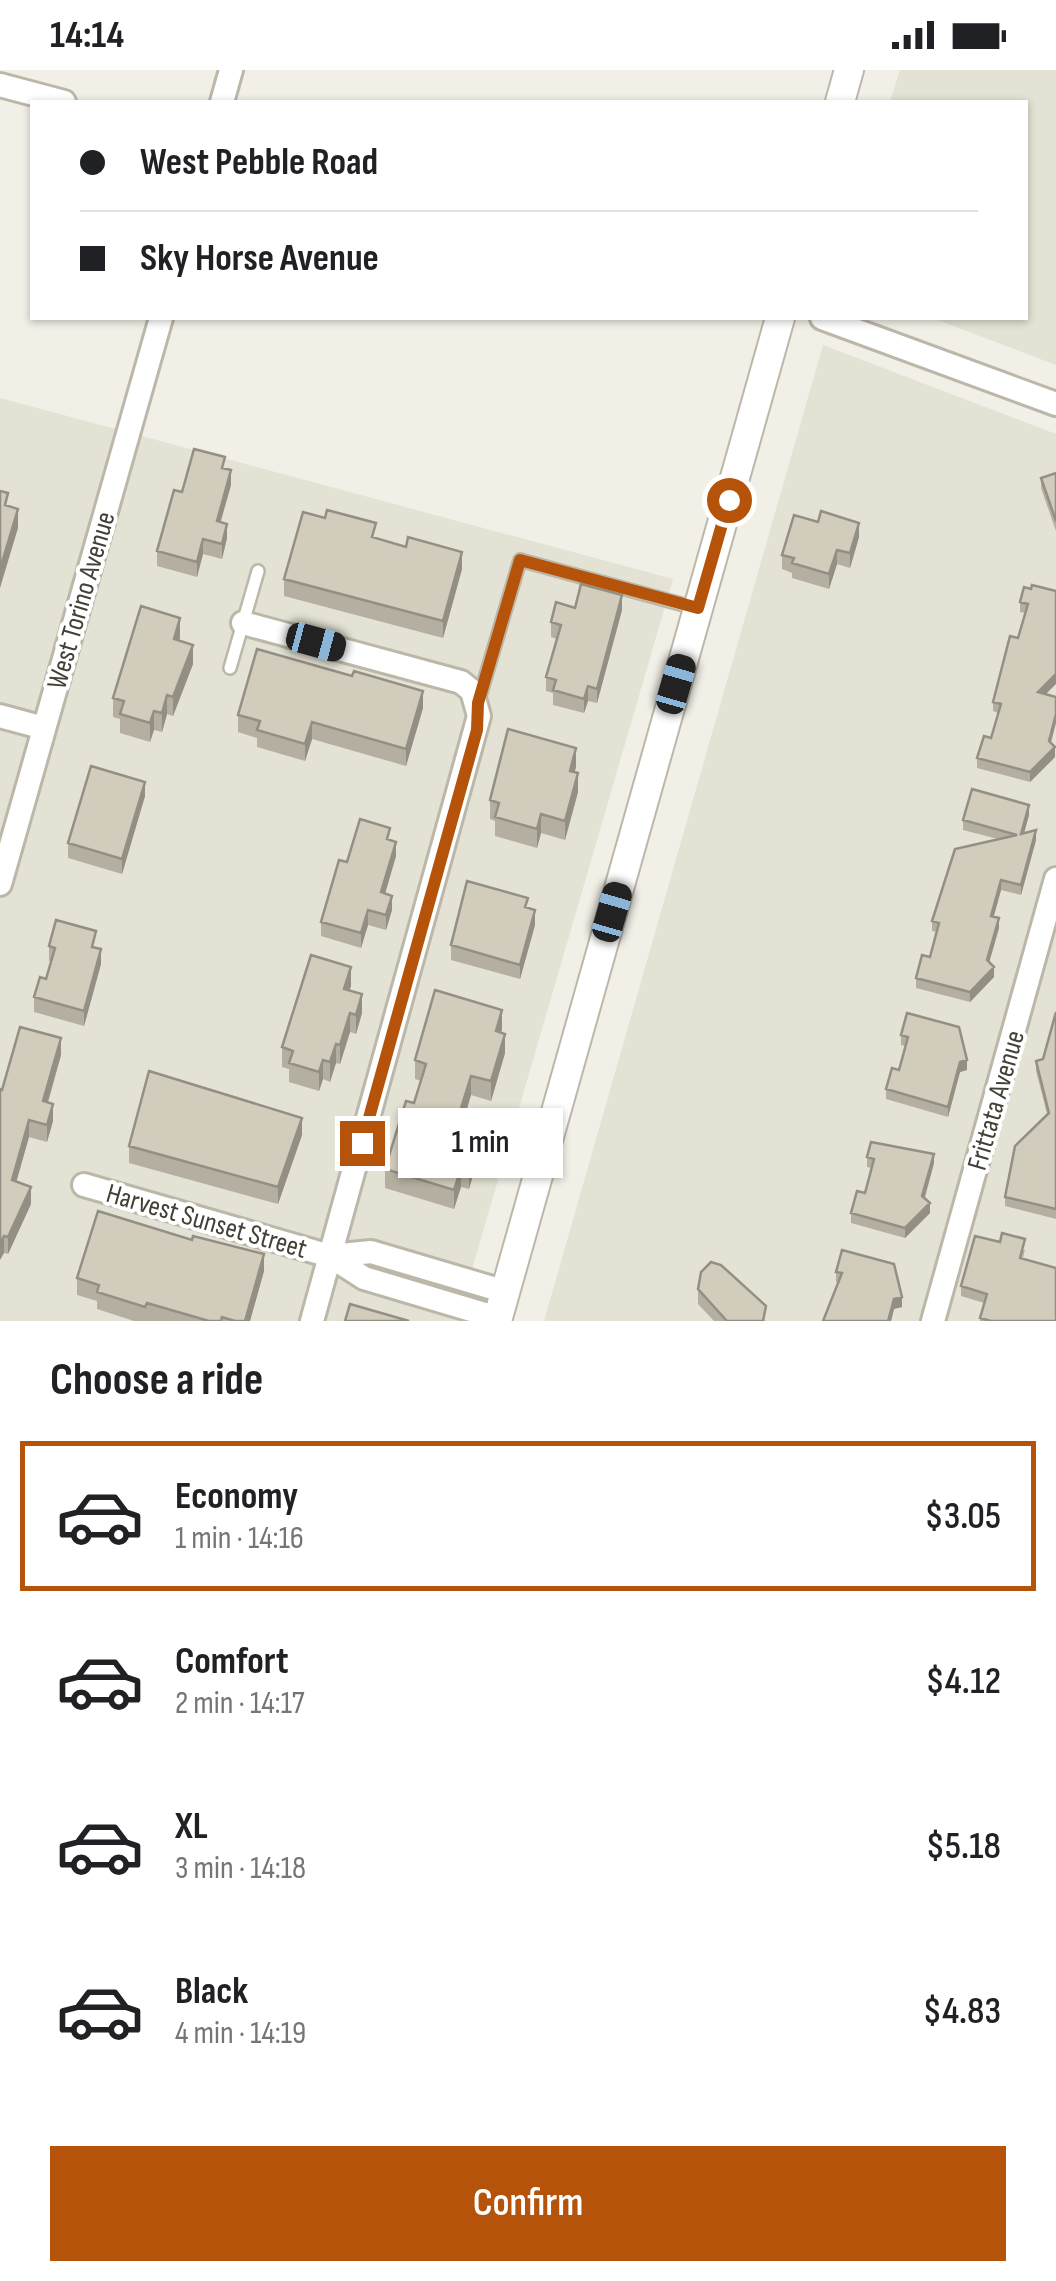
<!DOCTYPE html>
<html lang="en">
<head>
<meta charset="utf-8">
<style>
	body { margin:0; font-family:"Sofia Sans Condensed",sans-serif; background:#f6f6f6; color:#202124; height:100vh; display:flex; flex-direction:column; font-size:38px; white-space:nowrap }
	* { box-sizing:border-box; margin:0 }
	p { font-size:32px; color:#757577 }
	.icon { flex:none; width:55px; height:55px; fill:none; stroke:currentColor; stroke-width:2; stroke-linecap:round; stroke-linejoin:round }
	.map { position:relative; height:1251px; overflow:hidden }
	.side { display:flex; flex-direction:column; background:#fff; flex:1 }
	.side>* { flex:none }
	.hud { position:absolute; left:30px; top:30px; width:998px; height:220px; border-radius:0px; box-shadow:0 2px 8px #0004; display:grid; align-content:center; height:220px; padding:0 50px; background:#fff }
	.end { position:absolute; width:45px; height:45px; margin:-22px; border:12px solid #b45309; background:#fff; box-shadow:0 0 0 5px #fff }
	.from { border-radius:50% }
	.bubble { position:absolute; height:70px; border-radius:0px; background:#fff; box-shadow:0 2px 8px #0004; font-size:32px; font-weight:600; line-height:70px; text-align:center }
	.car { position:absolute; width:30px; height:60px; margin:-30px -15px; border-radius:12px; box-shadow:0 0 8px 2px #0007; background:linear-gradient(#222 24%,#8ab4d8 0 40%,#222 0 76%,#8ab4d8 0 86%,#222 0) }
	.hud b { display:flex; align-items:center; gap:35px; height:95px; font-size:38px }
	.hud b+b { border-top:2px solid #e0e0e0 }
	.hud i { width:25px; height:25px; background:#202124 }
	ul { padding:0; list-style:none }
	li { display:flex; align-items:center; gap:30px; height:150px; margin:0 20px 15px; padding:0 30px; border:5px solid transparent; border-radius:0px }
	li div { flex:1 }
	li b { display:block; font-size:38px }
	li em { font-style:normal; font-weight:600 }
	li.selected { border-color:#b45309 }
	li>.icon { width:90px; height:90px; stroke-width:1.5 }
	h2 { padding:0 50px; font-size:45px; line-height:120px }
	.button { display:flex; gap:20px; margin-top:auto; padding:20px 50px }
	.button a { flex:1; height:115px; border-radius:0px; background:#b45309; color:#fff; font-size:40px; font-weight:600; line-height:115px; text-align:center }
	.status { display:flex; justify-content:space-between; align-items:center; height:70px; padding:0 50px; background:#fff; direction:ltr }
	.status svg { height:28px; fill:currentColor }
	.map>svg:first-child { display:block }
	.residential { fill:#e4e2d4 }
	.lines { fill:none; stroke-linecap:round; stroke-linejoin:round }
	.service-casing { stroke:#bcb8a9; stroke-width:16 }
	.minor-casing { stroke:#bcb8a9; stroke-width:28 }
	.tertiary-casing { stroke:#bcb8a9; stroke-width:32 }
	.service { stroke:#fff; stroke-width:11 }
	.minor { stroke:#fff; stroke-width:22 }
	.tertiary { stroke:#fff; stroke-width:28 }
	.wall { fill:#b5afa2 }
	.shaded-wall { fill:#938f84 }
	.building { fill:#d2ccbc; stroke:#938f84; stroke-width:2.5 }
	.route { stroke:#b45309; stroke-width:12 }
	.labels { text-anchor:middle; stroke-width:8; stroke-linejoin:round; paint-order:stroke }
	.street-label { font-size:28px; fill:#434036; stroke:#fff }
</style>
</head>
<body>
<div class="status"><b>14:14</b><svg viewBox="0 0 49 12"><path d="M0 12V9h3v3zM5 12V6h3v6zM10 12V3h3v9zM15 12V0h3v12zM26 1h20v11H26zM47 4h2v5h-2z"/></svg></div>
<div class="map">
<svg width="1056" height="1251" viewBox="0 0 1056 1251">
	<rect width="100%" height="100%" fill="#f1efe6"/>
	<path class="residential" d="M 900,0 L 1056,0 L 1056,295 L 932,248 L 1025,248 L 1025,32 L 890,32 Z
		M 823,275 L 1056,364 L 1056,1251 L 544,1251 Z
		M 0,328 L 673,509 L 457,1251 L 0,1251 Z"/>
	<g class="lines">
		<defs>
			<path id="service" d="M 230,598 L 258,501
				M 479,629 L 520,490 L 695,538"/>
			<path id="minor" d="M 0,15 L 64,32
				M 222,32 L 231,0
				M 822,248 L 1056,334
				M 243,553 L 461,612 L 472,621 L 479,646 L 312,1251
				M 0,646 L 44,658
				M 0,814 L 161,248
				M 84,1115 L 330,1186 L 364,1208 L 498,1248
				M 330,1186 L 371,1182 L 506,1222
				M 933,1251 L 1056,809"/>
			<path id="tertiary" d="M 840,32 L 849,0
				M 497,1251 L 780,248"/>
		</defs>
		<use href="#service" class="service-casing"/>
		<use href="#minor" class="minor-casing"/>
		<use href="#tertiary" class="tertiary-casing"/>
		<use href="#service" class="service"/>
		<use href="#minor" class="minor"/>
		<use href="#tertiary" class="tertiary"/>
	</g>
	<path class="wall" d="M 225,399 L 231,415 L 220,452 L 227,468 L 222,489 L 203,484 L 197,507 L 157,496 L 157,481 L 182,422 Z
		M 1056,403 L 1056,461 L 1041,418 L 1041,408 Z
		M 859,467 L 850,498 L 837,494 L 829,519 L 792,508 L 792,503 L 782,499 L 782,485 Z
		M 376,468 L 406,477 L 462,499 L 443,568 L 284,526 L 284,509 Z
		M 1024,517 L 1046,624 L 1051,673 L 1055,687 L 1030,712 L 977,698 L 977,688 L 991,668 L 998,643 L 993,641 L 993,632 L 1018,568 L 1025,543 L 1020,542 L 1020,532 Z
		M 575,538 L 622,540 L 597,633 L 588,631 L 584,643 L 553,635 L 553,623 L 546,621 L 546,607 L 557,569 L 551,567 L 551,552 Z
		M 180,567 L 179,571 L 193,594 L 173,646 L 167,644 L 162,662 L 154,660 L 150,672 L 120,663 L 120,649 L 113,647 L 113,628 Z
		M 423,638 L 406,696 L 312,669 L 305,691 L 257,677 L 257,668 L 238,662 L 238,645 Z
		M 576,697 L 574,702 L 578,722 L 565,770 L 541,763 L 537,778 L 495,766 L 495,751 L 490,749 L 490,730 Z
		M 145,726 L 122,804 L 68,788 L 68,773 Z
		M 1029,745 L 1024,763 L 1036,770 L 1021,825 L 1001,820 L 994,846 L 999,858 L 989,892 L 994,907 L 970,932 L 916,918 L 916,908 L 930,887 L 937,862 L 932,861 L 932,851 L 998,769 L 963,760 L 963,750 Z
		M 390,770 L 396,786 L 385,824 L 392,840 L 386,860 L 368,855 L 361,878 L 321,866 L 321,852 L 347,792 Z
		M 528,838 L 535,855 L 520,909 L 451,890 L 451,875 Z
		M 49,876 L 96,878 L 101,894 L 84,956 L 34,942 L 34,927 L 46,909 L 51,891 L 49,891 Z
		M 351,916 L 349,920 L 362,943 L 356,964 L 350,962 L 340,994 L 336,993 L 330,1012 L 323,1009 L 319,1021 L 289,1012 L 289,999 L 282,997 L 282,977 Z
		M 1056,942 L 1056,1149 L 1005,1136 L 1005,1127 L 1047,1044 L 1036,1001 L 1036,991 L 1043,989 Z
		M 907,943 L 967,1000 L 960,1002 L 948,1047 L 886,1029 L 886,1019 L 899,1000 L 905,976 L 901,975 L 901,965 Z
		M 502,959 L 501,963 L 505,983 L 491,1031 L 471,1025 L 465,1046 L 483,1071 L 469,1119 L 461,1117 L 454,1139 L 385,1118 L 385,1099 L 414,1033 L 421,1011 L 415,1009 L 415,990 Z
		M 61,985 L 48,1033 L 53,1051 L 47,1072 L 29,1067 L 16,1112 L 31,1134 L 8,1184 L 4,1183 L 2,1020 Z
		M 302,1065 L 278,1134 L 129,1093 L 129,1076 Z
		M 867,1087 L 934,1093 L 925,1128 L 930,1143 L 905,1168 L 851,1153 L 851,1143 L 865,1123 L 872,1098 L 867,1097 Z
		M 1025,1179 L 1023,1188 L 1056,1251 L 980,1251 L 984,1233 L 961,1226 L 961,1216 Z
		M 842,1180 L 902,1237 L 894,1239 L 891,1251 L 823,1251 L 839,1212 L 836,1212 L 836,1202 Z
		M 264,1201 L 250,1251 L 134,1251 L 97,1239 L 97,1231 L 77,1225 L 77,1208 Z
		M 698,1219 L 766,1251 L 714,1251 L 698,1234 Z"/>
	<path class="shaded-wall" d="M 231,400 L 231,415 L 217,465 L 217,451 Z
		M 18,439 L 18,458 L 0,518 L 0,499 Z
		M 859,453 L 859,467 L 850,498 L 850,483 Z
		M 227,454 L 227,468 L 222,489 L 222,474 Z
		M 203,469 L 203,484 L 197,507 L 197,492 Z
		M 837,480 L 837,494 L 829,519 L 829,504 Z
		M 462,482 L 462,499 L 443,568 L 443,551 Z
		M 622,525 L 622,540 L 597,633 L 597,619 Z
		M 180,548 L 180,567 L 174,588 L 174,569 Z
		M 193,575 L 193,594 L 173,646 L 173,627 Z
		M 1056,604 L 1056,614 L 1038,632 L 1038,622 Z
		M 588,616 L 588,631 L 584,643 L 584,629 Z
		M 423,621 L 423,638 L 406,696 L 406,679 Z
		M 167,625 L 167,644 L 162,662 L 162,643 Z
		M 154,641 L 154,660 L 150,672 L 150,653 Z
		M 1056,644 L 1056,653 L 1049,680 L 1049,671 Z
		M 312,652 L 312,669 L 305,691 L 305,674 Z
		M 1055,677 L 1055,687 L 1030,712 L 1030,702 Z
		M 576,678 L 576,697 L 570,720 L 570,701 Z
		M 578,703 L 578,722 L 565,770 L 565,751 Z
		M 145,712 L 145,726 L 122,804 L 122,789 Z
		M 1029,735 L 1029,745 L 1021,774 L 1021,764 Z
		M 541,744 L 541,763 L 537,778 L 537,759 Z
		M 1036,760 L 1036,770 L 1021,825 L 1021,815 Z
		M 396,772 L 396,786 L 381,837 L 381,822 Z
		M 1001,810 L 1001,820 L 991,856 L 991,846 Z
		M 392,826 L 392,840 L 386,860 L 386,845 Z
		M 368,840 L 368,855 L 361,878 L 361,863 Z
		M 535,840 L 535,855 L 520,909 L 520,895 Z
		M 999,848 L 999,858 L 987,900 L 987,890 Z
		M 101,879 L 101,894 L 84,956 L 84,941 Z
		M 351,897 L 351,916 L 344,938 L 344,919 Z
		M 994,897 L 994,907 L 970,932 L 970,922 Z
		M 362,924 L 362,943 L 356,964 L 356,945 Z
		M 502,940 L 502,959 L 496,980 L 496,961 Z
		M 350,943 L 350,962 L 340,994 L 340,975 Z
		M 505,964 L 505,983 L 491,1031 L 491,1011 Z
		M 61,968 L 61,985 L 43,1048 L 43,1031 Z
		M 336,974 L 336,993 L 330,1012 L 330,992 Z
		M 323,990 L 323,1009 L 319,1021 L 319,1002 Z
		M 967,990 L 967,1000 L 960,1002 L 948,1047 L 948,1037 L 960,992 Z
		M 471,1006 L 471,1025 L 459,1064 L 459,1045 Z
		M 53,1034 L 53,1051 L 47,1072 L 47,1055 Z
		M 302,1048 L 302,1065 L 278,1134 L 278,1117 Z
		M 29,1050 L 29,1067 L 12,1127 L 12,1110 Z
		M 483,1052 L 483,1071 L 469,1119 L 469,1100 Z
		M 934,1084 L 934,1093 L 922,1136 L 922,1126 Z
		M 461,1098 L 461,1117 L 454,1139 L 454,1120 Z
		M 31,1117 L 31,1134 L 8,1184 L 8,1167 Z
		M 930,1133 L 930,1143 L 905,1168 L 905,1158 Z
		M 4,1166 L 4,1183 L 0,1190 L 0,1174 Z
		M 264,1184 L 264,1201 L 250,1251 L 245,1251 Z
		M 902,1227 L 902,1237 L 894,1239 L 891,1251 L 888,1251 L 894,1229 Z"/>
	<path class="building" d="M 194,379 L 225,387 L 222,398 L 231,400 L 217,451 L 227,454 L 222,474 L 203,469 L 197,492 L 157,481 L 174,420 L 182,422 Z
		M 1056,403 L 1056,451 L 1041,408 Z
		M 0,421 L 8,423 L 5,435 L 18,439 L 0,499 Z
		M 327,440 L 376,453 L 372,467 L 406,477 L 408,467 L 462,482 L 443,551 L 284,509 L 303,442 L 325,448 Z
		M 821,441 L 859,453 L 850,483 L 837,480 L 829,504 L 792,493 L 794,488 L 782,485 L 794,445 L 818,452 Z
		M 581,514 L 622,525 L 597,619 L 588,616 L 584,629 L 553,620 L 556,610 L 546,607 L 561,555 L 551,552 L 556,532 L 575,538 Z
		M 1032,515 L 1056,521 L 1056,604 L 1038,622 L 1056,627 L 1056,644 L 1049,671 L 1055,677 L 1030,702 L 977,688 L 984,666 L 991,668 L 1001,634 L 993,632 L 1010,566 L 1018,568 L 1028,534 L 1020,532 L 1024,517 L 1031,519 Z
		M 141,536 L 180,548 L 174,569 L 193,575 L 173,627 L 167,625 L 162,643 L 154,641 L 150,653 L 120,644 L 124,631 L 113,628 Z
		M 257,579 L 352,606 L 354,601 L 423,621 L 406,679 L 312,652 L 305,674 L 257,660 L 260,651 L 238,645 Z
		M 508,659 L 576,678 L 570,701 L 578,703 L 565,751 L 541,744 L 537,759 L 495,747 L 499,733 L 490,730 Z
		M 91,696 L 145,712 L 122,789 L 68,773 Z
		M 972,719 L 1029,735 L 1021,764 L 1036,760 L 1021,815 L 1001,810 L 991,846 L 999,848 L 987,890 L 994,897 L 970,922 L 916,908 L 922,885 L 930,887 L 939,853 L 932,851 L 955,779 L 1017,765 L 963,750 Z
		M 360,749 L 390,758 L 387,769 L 396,772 L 381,822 L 392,826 L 386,845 L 368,840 L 361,863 L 321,852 L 339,790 L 347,792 Z
		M 467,811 L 528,828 L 525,837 L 535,840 L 520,895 L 451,875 Z
		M 56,850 L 96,861 L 92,877 L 101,879 L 84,941 L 34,927 L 40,907 L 46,909 L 55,878 L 49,876 Z
		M 311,885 L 351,897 L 344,919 L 362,924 L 356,945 L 350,943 L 340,975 L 336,974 L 330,992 L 323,990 L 319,1002 L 289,993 L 293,981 L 282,977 Z
		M 435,920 L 502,940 L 496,961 L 505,964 L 491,1011 L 471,1006 L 459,1045 L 483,1052 L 469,1100 L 461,1098 L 454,1120 L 385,1099 L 406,1031 L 414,1033 L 426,994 L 415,990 Z
		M 1056,942 L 1056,1139 L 1005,1127 L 1015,1076 L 1049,1043 L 1036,991 L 1043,989 Z
		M 907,943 L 959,957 L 967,990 L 960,992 L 948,1037 L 886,1019 L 892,998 L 899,1000 L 908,967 L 901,965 Z
		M 20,957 L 61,968 L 43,1031 L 53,1034 L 47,1055 L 29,1050 L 12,1110 L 31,1117 L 8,1167 L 4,1166 L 0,1174 L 0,1019 L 2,1020 Z
		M 149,1001 L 302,1048 L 278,1117 L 129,1076 Z
		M 871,1072 L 934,1084 L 922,1126 L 930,1133 L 905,1158 L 851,1143 L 857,1121 L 865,1123 L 874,1089 L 867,1087 Z
		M 98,1141 L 192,1170 L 193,1166 L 264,1184 L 245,1251 L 235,1251 L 222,1247 L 221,1251 L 209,1251 L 147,1233 L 145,1237 L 97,1222 L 99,1215 L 77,1208 Z
		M 1002,1163 L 1025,1169 L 1020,1188 L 1056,1198 L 1056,1251 L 991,1251 L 980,1248 L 987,1224 L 961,1216 L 975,1166 L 1000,1172 Z
		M 842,1180 L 894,1194 L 902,1227 L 894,1229 L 888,1251 L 823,1251 L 842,1203 L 836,1202 Z
		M 711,1192 L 721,1195 L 766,1236 L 763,1251 L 727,1251 L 698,1219 L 701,1202 Z
		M 350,1234 L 409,1251 L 345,1251 Z"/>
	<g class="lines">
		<path class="route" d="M 362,1073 L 477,660 L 478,633 L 520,490 L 698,538 L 729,430"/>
	</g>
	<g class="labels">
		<g class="street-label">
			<text transform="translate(80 530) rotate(-74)" y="10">West Torino Avenue</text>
			<text transform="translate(995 1030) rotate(-74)" y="10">Frittata Avenue</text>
			<text transform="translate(207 1150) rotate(16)" y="10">Harvest Sunset Street</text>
		</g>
	</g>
</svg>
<i class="end from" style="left:729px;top:430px"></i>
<i class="end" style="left:362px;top:1073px"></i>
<div class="bubble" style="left:398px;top:1038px;width:165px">1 min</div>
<i class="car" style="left:316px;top:572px;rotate:105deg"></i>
<i class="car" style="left:676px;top:614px;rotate:16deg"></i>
<i class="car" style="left:612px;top:842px;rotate:16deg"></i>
<div class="hud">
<b><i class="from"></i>West Pebble Road</b>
<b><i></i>Sky Horse Avenue</b>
</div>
</div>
<section class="side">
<h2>Choose a ride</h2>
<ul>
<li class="selected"><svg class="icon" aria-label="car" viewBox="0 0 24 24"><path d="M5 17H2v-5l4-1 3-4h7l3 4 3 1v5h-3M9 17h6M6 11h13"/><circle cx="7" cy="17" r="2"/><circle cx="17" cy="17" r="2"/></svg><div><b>Economy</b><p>1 min · 14:16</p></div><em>$3.05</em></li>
<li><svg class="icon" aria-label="car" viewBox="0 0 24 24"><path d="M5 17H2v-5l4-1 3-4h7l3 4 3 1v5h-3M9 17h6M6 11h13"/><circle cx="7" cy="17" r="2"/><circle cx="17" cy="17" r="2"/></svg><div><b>Comfort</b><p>2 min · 14:17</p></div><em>$4.12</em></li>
<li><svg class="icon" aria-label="car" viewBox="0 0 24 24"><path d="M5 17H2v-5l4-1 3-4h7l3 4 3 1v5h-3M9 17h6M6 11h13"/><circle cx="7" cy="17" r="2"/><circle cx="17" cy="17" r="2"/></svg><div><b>XL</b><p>3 min · 14:18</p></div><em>$5.18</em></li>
<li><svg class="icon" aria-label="car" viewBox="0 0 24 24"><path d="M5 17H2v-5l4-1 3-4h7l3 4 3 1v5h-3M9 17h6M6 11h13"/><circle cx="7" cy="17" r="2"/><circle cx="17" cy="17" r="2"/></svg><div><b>Black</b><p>4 min · 14:19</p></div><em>$4.83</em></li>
</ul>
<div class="button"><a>Confirm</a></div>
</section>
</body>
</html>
